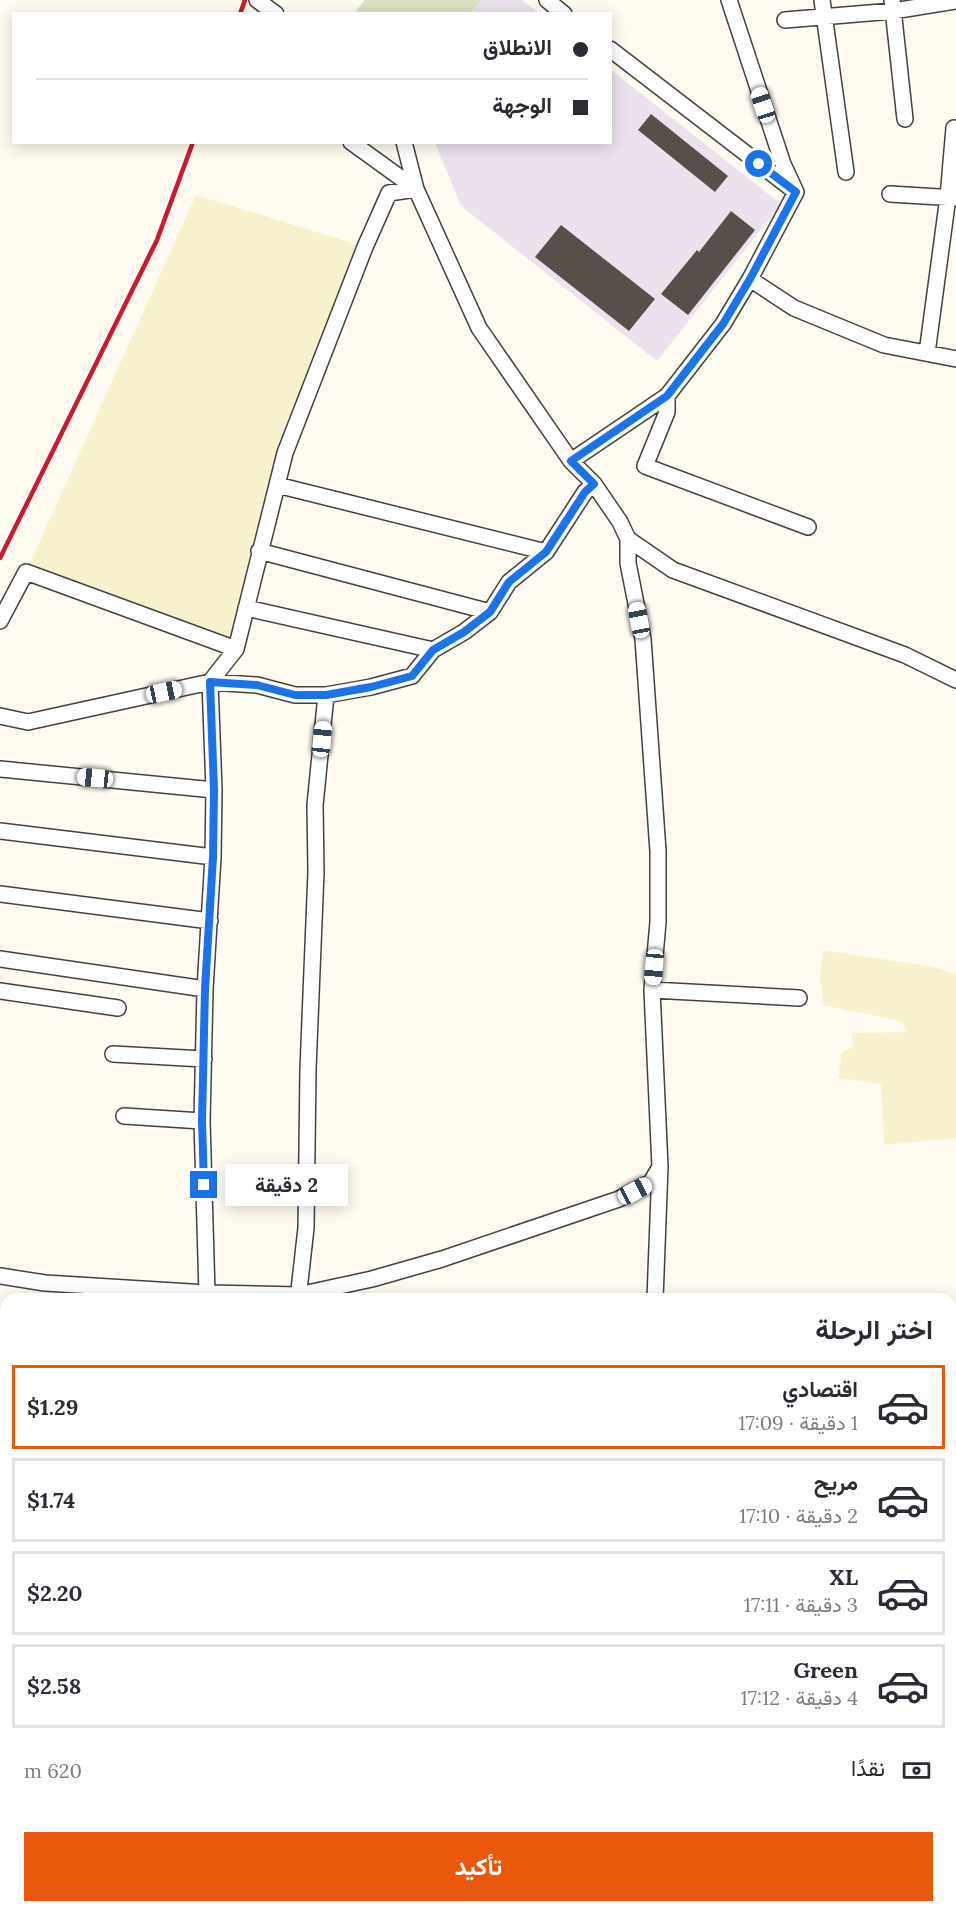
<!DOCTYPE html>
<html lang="ar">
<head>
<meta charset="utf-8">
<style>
	body { margin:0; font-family:Lora,Vazirmatn,serif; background:#f2f2f3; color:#2b2b33; direction:rtl; height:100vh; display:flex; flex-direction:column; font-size:22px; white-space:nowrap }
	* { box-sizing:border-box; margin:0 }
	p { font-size:20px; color:#7c7c81 }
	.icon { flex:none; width:33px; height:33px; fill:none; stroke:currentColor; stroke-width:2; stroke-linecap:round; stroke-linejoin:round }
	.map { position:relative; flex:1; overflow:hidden; direction:ltr }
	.sheet { position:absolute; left:0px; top:1293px; width:957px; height:620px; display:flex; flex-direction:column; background:#fff; border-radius:18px 18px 0 0; box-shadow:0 3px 15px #0003; direction:rtl }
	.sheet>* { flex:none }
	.guide { position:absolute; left:12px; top:12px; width:600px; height:132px; border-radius:0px; box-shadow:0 3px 15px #0003; direction:rtl; display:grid; align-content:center; height:132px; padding:0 24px; background:#fff }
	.end { position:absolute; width:27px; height:27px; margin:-14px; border:8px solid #1a73e8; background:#fff; box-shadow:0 0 0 3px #fff }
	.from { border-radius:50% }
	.bubble { position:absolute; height:42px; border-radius:0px; background:#fff; box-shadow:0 3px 15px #0003; font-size:20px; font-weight:700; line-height:42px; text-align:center; direction:rtl }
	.car { position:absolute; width:18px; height:36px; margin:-18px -9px; border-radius:8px; box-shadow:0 0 4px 2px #0007; background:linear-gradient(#fff 24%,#345 0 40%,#fff 0 76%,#345 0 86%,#fff 0) }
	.guide b { display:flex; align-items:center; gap:21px; height:57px; font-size:22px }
	.guide b+b { border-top:2px solid #e1e1e2 }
	.guide i { width:15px; height:15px; background:#2b2b33 }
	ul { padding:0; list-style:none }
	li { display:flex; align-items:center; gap:18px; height:84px; margin:0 12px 9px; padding:0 12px; border:3px solid #e1e1e2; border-radius:0px }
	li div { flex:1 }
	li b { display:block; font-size:22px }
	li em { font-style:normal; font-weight:700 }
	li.active { border-color:#ea580c }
	li>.icon { width:54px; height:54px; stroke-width:1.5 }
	h2 { padding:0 24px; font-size:27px; line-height:72px }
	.pay { display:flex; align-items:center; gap:15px; height:66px; padding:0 24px; font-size:22px }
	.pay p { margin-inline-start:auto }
	.action { display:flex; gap:12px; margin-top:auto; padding:12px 24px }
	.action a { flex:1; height:69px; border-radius:0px; background:#ea580c; color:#fff; font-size:24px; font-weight:700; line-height:69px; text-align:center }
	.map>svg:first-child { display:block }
	.industrial { fill:#ece2ee }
	.farmland { fill:#f8f1ce }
	.cemetery { fill:#dbe4bf }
	.building { fill:#584e4a }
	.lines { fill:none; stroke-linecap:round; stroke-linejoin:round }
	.minor-casing { stroke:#424242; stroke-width:18 }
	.minor { stroke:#fff; stroke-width:15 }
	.rail { stroke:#cb1a30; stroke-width:4.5 }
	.route { stroke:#1a73e8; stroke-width:8 }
</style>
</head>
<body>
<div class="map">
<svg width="956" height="1912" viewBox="0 0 956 1912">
	<rect width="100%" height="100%" fill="#fffbf0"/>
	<path class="industrial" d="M 482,0 L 522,0 L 539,13 L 471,14 Z
		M 611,70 L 781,204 L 657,361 L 461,206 L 435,143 L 610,142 Z"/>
	<path class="farmland" d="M 196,195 L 365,247 L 285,453 L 236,649 L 26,572 Z
		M 823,950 L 933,967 L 956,974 L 956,1138 L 884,1145 L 881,1084 L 838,1078 L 842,1052 L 853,1047 L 852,1033 L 908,1032 L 900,1021 L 823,1005 L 820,977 Z
		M 97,1907 L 230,1906 L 254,1912 L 97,1912 Z"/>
	<path class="cemetery" d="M 365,0 L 482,0 L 471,13 L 354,13 Z"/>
	<path class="building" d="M 651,114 L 728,176 L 715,192 L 638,130 Z
		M 731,211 L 755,230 L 688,315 L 661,294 L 697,250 L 699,252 Z
		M 561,225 L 655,299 L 629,331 L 535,257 Z"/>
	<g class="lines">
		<defs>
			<path id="minor" d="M 257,0 L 276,14
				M 547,0 L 564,14
				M 729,0 L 783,164 L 795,190
				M 822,0 L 846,172
				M 892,0 L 905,119
				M 785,20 L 893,11 L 956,1
				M 610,49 L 796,192
				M 351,142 L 416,189
				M 404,142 L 416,189 L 479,328 L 571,461 L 594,484 L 620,522 L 628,539 L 673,570 L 905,655 L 956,680
				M 890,194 L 956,198
				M 750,279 L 794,308 L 884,345 L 956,359
				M 927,353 L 948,197 L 954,128
				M 667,396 L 667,412 L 645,466 L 808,527
				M 571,461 L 667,396 L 723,324 L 750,279 L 796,192
				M 277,485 L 546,552
				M 628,539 L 628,563 L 643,639 L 658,851 L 658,922 L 652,990 L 660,1167 L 655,1299
				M 259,551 L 490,612
				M 246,608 L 433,650
				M 0,621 L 26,572 L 236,649
				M 0,716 L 28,722 L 210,682 L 257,685 L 295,695 L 326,695 L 371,687 L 412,676 L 433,650 L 464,632 L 490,612 L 509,582 L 546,552 L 585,492 L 594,484
				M 0,769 L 214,790
				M 0,831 L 213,857
				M 0,894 L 210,921
				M 0,959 L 205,989
				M 652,990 L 799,998
				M 0,991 L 118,1008
				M 113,1054 L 204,1059
				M 124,1116 L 202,1121
				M 0,1276 L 45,1283 L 207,1293 L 298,1295 L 372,1279 L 442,1259 L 619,1199 L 651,1182 L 660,1167
				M 207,1293 L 202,1121 L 205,989 L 213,857 L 214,790 L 210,682 L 236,649 L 285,453 L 365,247 L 389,193 L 416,189
				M 298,1299 L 306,1228 L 308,1069 L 316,872 L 315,805 L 326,695
				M 951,1638 L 956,1638
				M 0,1642 L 6,1644
				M 0,1794 L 6,1795
				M 293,1906 L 293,1912
				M 814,1906 L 815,1912
				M 82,1912 L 83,1906"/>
		</defs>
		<use href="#minor" class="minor-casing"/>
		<use href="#minor" class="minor"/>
		<path class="rail" d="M 240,14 L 245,0
			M 0,558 L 157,240 L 193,142"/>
	</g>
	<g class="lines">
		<path class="route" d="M 204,1185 L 202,1121 L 205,989 L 213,857 L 214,790 L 210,682 L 257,685 L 295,695 L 326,695 L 371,687 L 412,676 L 433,650 L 464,632 L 490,612 L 509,582 L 546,552 L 585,492 L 594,484 L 571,461 L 667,396 L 723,324 L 750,279 L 796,192 L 759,164"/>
	</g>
</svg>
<i class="end from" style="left:759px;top:164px"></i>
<i class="end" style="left:204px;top:1185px"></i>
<div class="bubble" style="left:225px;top:1164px;width:123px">2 دقيقة</div>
<i class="car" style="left:763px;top:105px;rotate:342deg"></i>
<i class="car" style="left:639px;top:620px;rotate:349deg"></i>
<i class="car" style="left:164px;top:692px;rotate:78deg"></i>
<i class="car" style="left:322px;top:739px;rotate:6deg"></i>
<i class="car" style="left:95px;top:778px;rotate:276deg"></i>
<i class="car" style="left:654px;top:967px;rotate:185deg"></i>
<i class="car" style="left:635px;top:1191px;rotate:62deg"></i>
<div class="guide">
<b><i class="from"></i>الانطلاق</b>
<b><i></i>الوجهة</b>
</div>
<section class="sheet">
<h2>اختر الرحلة</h2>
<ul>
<li class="active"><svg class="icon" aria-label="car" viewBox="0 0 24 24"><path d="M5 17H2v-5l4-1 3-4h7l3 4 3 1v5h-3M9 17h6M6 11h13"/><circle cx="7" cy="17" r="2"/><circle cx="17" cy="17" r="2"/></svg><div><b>اقتصادي</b><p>1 دقيقة · 17:09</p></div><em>$1.29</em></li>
<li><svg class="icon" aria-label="car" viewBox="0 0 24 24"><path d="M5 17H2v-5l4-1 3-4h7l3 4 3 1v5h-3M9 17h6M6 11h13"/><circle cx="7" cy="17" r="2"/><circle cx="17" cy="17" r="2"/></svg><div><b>مريح</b><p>2 دقيقة · 17:10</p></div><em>$1.74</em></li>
<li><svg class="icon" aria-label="car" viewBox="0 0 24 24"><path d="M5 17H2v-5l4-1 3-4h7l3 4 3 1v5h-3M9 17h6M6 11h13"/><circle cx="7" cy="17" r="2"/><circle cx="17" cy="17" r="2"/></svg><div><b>XL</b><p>3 دقيقة · 17:11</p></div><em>$2.20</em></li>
<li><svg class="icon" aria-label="car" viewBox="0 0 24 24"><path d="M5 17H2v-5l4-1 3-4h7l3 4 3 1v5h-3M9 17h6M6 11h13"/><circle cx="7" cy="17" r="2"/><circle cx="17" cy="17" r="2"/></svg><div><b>Green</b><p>4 دقيقة · 17:12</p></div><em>$2.58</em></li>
</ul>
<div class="pay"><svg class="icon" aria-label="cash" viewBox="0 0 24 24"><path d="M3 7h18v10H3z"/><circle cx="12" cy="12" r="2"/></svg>نقدًا<p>620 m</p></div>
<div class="action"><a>تأكيد</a></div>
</section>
</div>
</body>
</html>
